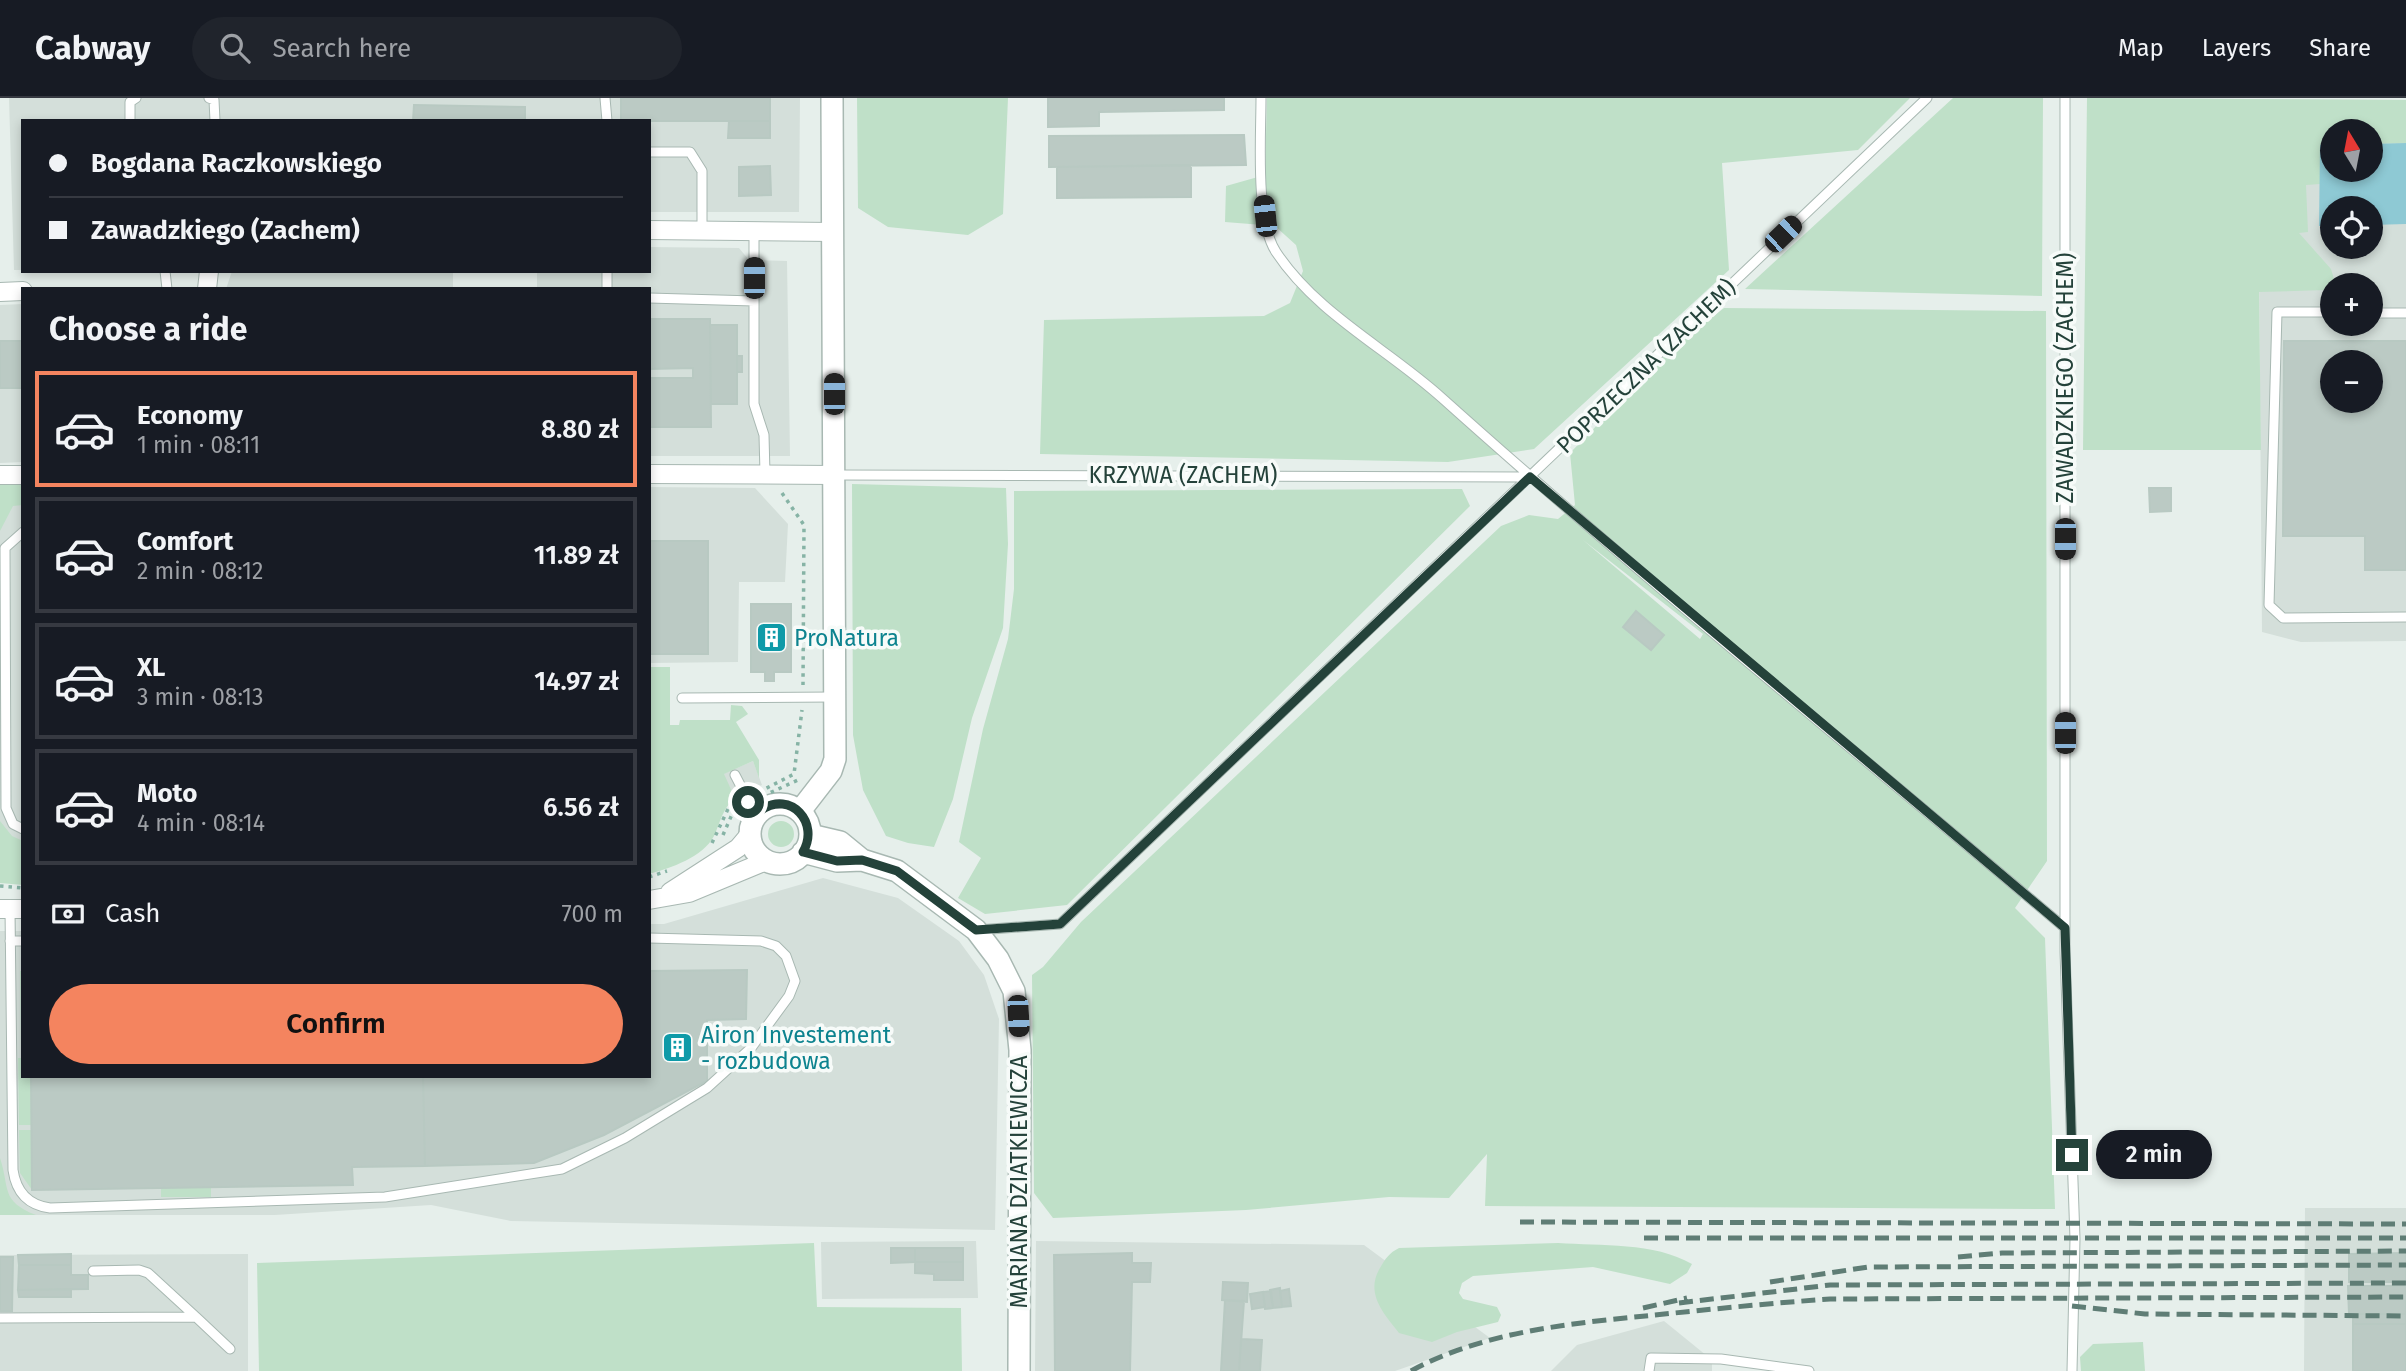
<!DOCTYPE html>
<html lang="en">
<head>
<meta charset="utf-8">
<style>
	body { margin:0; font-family:"Fira Sans",sans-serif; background:#20242c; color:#f1f3f6; height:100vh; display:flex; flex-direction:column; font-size:26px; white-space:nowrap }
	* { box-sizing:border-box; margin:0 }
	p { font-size:23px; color:#9ea1a6 }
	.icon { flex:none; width:38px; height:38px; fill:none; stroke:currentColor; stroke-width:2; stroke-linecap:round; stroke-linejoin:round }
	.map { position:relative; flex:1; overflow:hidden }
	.panel { position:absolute; left:21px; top:189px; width:630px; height:791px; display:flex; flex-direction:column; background:#171b24; border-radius:0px; box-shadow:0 4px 10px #0003 }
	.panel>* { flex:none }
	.guide { position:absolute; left:21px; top:21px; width:630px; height:154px; border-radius:0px; box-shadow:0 4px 10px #0003; display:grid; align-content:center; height:154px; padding:0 28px; background:#171b24 }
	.needle { width:46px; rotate:350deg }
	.fabs { position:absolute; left:2320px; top:21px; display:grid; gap:14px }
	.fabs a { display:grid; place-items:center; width:63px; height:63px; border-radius:50%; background:#171b24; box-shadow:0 4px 10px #0003; font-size:35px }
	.end { position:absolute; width:32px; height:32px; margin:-16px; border:9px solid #24423a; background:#fff; box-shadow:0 0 0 4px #fff }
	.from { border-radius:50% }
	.bubble { position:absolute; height:49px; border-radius:24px; background:#171b24; box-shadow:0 4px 10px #0003; font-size:23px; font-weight:600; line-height:49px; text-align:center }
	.car { position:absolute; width:21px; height:42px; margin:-21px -10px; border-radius:9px; box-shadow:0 0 5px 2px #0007; background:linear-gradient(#222 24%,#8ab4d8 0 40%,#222 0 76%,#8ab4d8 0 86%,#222 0) }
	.guide b { display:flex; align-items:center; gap:24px; height:66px; font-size:26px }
	.guide b+b { border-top:2px solid #363941 }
	.guide i { width:18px; height:18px; background:#f1f3f6 }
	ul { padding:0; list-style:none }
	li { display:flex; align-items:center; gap:21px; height:116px; margin:0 14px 10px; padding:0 14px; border:4px solid #363941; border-radius:0px }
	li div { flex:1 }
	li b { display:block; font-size:26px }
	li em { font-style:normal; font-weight:600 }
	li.active { border-color:#f4845f }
	li>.icon { width:63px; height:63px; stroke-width:1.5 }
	h2 { padding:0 28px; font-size:32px; line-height:84px }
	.pay { display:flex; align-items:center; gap:18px; height:77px; padding:0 28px; font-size:26px }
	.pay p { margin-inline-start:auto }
	.cta { display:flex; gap:14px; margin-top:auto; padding:14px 28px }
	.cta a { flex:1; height:80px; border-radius:42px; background:#f4845f; color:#111; font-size:28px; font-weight:600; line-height:80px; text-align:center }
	header { display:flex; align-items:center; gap:42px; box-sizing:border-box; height:98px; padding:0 35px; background:#171b24; border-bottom:2px solid #363941 }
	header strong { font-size:33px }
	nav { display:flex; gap:38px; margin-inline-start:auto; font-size:24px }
	.search { width:490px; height:63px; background:#20242c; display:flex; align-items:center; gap:18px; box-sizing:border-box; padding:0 24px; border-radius:38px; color:#9ea1a6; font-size:26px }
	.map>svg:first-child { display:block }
	.built { fill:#d4dfda; fill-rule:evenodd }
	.green { fill:#bfe0c8; fill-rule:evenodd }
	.water { fill:#8ec9d4 }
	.building { fill:#bbcac4; stroke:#b8c9c2; stroke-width:2; fill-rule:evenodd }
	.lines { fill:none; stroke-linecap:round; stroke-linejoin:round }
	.service-casing { stroke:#a8b8b2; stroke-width:11 }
	.minor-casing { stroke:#a8b8b2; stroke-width:20 }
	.tertiary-casing { stroke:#a8b8b2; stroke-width:24 }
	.path { stroke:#86b3a5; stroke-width:3.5; stroke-dasharray:3.5 5; stroke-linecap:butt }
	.service { stroke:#fff; stroke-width:9 }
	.minor { stroke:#fff; stroke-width:18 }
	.tertiary { stroke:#fff; stroke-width:21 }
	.rail { stroke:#5f7d75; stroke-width:5; stroke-dasharray:14 7; stroke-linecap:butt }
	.route { stroke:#24423a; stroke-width:9 }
	.labels { text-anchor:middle; stroke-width:7; stroke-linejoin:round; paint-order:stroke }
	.street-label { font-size:23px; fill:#24423a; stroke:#f7fbf9 }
	.culture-label { font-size:23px; fill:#0d838f; stroke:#f7fbf9; text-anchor:start }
</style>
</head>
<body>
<header>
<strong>Cabway</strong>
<div class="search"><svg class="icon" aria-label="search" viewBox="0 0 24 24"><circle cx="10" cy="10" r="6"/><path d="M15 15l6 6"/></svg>Search here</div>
<nav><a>Map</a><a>Layers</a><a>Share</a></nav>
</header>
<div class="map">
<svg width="2406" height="1273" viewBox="0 0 2406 1273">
	<rect width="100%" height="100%" fill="#e6efeb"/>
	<path class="built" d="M 9,0 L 800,0 L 799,114 L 649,114 L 649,23 L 23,23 L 23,172 L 14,172 Z
		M 2087,0 L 2406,2 L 2406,543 L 2301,544 L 2262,534 L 2259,177 ZM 2333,33 L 2371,33 L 2371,72 L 2333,72 ZM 2333,110 L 2371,110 L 2371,149 L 2333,149 ZM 2333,187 L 2371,187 L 2371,226 L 2333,226 ZM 2333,264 L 2371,264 L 2371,303 L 2333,303 Z
		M 649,149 L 739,150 L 749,162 L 787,163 L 790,358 L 649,358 L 649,191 L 537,191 L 537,173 L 649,173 Z
		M 232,173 L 453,173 L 453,191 L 226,191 Z
		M 23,206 L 23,364 L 0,365 L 0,207 Z
		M 649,389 L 755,390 L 788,426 L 785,484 L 739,484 L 738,564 L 649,565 Z
		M 23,394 L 23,771 L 0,771 L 0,402 Z
		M 753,663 L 762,687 L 735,700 L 723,676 Z
		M 823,780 L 898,800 L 959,843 L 984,877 L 999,921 L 995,1132 L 511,1123 L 431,1107 L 275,1117 L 0,1117 L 0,833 L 23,833 L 23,978 L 649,978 L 649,826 L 664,826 Z
		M 2305,1110 L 2406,1110 L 2406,1273 L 2304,1273 Z
		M 976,1143 L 978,1200 L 822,1201 L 821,1144 Z
		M 1036,1143 L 1364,1147 L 1490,1240 L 1395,1273 L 1035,1273 Z
		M 248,1156 L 248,1273 L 0,1273 L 0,1157 Z
		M 1664,1223 L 1712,1262 L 1712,1273 L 1551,1273 L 1577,1247 Z"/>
	<path class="green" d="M 857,0 L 1008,0 L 1003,116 L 968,137 L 888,129 L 858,110 Z
		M 1267,0 L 1910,0 L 1858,52 L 1722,65 L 1729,172 L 1534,351 L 1448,364 L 1040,356 L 1044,222 L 1264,218 L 1290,205 L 1303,173 L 1296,147 L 1275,128 L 1225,124 L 1226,88 L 1265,77 Z
		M 1953,0 L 2043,0 L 2042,198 L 1745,191 Z
		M 2087,0 L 2406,2 L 2406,45 L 2371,46 L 2371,33 L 2333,33 L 2333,47 L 2320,47 L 2320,86 L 2306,87 L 2308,134 L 2299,135 L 2331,171 L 2334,181 L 2326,192 L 2259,194 L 2261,352 L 2083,352 Z
		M 1724,210 L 2046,213 L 2047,763 L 2015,810 L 2045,840 L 2055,1111 L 1485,1108 L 1487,1056 L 1449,1100 L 1389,1099 L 1246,1112 L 1053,1120 L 1034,1095 L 1032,877 L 1043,869 L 1081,824 L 1501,428 L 1529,417 L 1558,421 L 1575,407 L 1570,355 L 1670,252 ZM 1583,442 L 1703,536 L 1700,541 Z
		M 0,384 L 23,384 L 23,407 L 13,408 L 0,433 Z
		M 852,386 L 1006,390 L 1008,446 L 1003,530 L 972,620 L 953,701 L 934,749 L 908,745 L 886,738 L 863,692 L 853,637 Z
		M 1462,391 L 1470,408 L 1067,807 L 985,816 L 958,800 L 981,760 L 959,744 L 983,631 L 1008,541 L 1014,491 L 1014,393 Z
		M 649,569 L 670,569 L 670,627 L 679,627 L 680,622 L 730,622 L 731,607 L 742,608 L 748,616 L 736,624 L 759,662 L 759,680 L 753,663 L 724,676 L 735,700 C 722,711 721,723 714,738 C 703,759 671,770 649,776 Z
		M768 736a13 13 0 1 1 26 0a13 13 0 1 1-26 0Z
		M 0,723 L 12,738 L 23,743 L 23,787 L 0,785 Z
		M 20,873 L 23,873 L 23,955 L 21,955 Z
		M 18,960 L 23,960 L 23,978 L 31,978 L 31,1027 L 19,1027 Z
		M 19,1032 L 31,1032 L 32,1092 L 20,1075 Z
		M 0,1060 C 10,1090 0,1103 36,1117 L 0,1117 Z
		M 161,1090 L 211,1090 L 211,1099 L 161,1099 Z
		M 814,1145 L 817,1209 L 961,1210 L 962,1273 L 259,1273 L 257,1165 Z
		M 1558,1145 C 1601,1148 1654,1144 1692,1166 L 1687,1175 L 1670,1186 L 1593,1169 L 1473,1178 L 1462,1185 L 1459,1195 L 1463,1201 L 1497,1209 L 1501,1217 L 1498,1224 L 1457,1234 L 1432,1244 L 1399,1235 C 1383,1215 1365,1195 1380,1170 C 1386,1160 1389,1155 1399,1150 Z
		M 2143,1244 L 2145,1273 L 2081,1273 L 2080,1259 L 2093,1246 Z"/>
	<path class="water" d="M 2406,45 L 2406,126 L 2371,127 L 2371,110 L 2333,110 L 2333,128 L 2319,128 L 2320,47 L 2333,47 L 2333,72 L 2371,72 L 2371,46 Z"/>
	<path class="building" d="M 621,0 L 770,0 L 770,23 L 621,23 Z
		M 1048,0 L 1224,0 L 1224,12 L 1099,14 L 1099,28 L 1048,29 Z
		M 414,7 L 525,9 L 525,23 L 413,23 Z
		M 729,23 L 770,23 L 770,40 L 728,40 Z
		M 1244,37 L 1246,67 L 1049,69 L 1049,38 Z
		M 1191,67 L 1191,99 L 1057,100 L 1057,69 Z
		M 770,68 L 771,97 L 739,98 L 739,69 Z
		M 649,221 L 710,221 L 711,329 L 649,329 Z
		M 710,227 L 737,227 L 737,306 L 711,306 Z
		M 0,243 L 23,243 L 23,290 L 0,290 Z
		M 2284,243 L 2406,243 L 2406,472 L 2365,472 L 2365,438 L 2283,438 ZM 2333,264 L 2371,264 L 2371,303 L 2333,303 Z
		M 737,258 L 742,258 L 742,274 L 737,274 Z
		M 693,270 L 693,280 L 649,280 L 649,271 Z
		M 2149,390 L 2171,390 L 2171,413 L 2150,414 Z
		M 649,443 L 708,443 L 708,556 L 649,556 Z
		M 751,506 L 791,506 L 791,574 L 774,574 L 774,583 L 765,583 L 765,574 L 751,574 Z
		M 1636,513 L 1664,537 L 1651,552 L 1623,529 Z
		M 747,872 L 746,921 L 707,922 L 707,983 L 604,1037 L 534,1065 L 425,1068 L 423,978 L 649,978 L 649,873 Z
		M 31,978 L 423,978 L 425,1068 L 352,1069 L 353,1087 L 32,1092 Z
		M 891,1150 L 915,1150 L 915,1164 L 891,1165 Z
		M 915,1150 L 963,1150 L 963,1164 L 915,1164 Z
		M 1132,1155 L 1132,1165 L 1151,1165 L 1150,1184 L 1132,1184 L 1130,1273 L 1055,1273 L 1054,1157 Z
		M 2406,1155 L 2406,1184 L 2349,1184 L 2349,1156 Z
		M 71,1156 L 71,1167 L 19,1167 L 18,1157 Z
		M 0,1159 L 13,1159 L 12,1213 L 0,1213 Z
		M 915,1164 L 963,1164 L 963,1182 L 934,1182 L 934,1176 L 915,1175 Z
		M 19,1167 L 71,1167 L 71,1177 L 88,1177 L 88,1191 L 18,1192 Z
		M 1223,1184 L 1248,1185 L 1247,1204 L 1222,1202 Z
		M 2348,1188 L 2406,1188 L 2406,1216 L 2349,1216 Z
		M 1280,1190 L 1282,1209 L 1273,1210 L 1270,1192 Z
		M 71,1191 L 71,1199 L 19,1199 L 18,1192 Z
		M 1289,1191 L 1291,1208 L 1282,1209 L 1280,1193 Z
		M 1271,1193 L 1273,1210 L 1265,1211 L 1263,1194 Z
		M 1263,1194 L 1265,1209 L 1252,1211 L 1250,1196 Z
		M 1225,1202 L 1244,1203 L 1239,1273 L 1221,1273 Z
		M 2353,1216 L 2406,1216 L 2406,1226 L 2353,1226 Z
		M 2353,1226 L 2406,1226 L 2406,1273 L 2353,1273 Z
		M 1241,1241 L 1262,1242 L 1260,1273 L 1239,1273 Z"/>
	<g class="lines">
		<defs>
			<path id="service" d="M 209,0 L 214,2 L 215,23
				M 605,0 L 607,23
				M 1261,0 C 1261,39 1255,122 1276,154 C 1317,216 1388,251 1442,300 C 1645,482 1857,654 2065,830
				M 2065,0 L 2065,854 L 2075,1141 L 2072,1273
				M 130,23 L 130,4 L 136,0
				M 649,54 L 690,54 L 702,73 L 702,133
				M 754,133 L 754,306 L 764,337 L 765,376
				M 165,173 L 167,191
				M 607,173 L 607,191
				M 649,200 L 754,203
				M 2333,214 L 2277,214 L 2269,507 L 2283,520 L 2406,519
				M 2371,215 L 2406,215
				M 835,377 L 1530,379
				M 23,434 L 5,450 L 6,710 L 13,726 L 23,731
				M 682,600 L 834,599
				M 735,677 L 749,704 L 761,712
				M 10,811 L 13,1072 C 16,1093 27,1107 50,1110 L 385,1099 L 562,1071 L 625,1040 L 707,990 L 751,950 L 789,898 L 795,883 L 786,858 L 776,848 L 761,843 L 649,840
				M 978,832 L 1060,826 L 1927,0
				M 10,843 L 23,843
				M 93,1173 L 139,1172 L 148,1175 L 196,1219
				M 0,1220 L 196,1219 L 230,1251
				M 1649,1273 L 1651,1260 L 1721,1261 L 1809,1273"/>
			<path id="minor" d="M 649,132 L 833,134
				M 207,191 L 209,173
				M 0,194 L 23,193
				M 649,376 L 835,377
				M 0,377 L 23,377
				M 670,794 L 738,750 L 749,737
				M 649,802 L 689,795 L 766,763
				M 0,811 L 23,811"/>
			<path id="tertiary" d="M750 736a30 30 0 1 1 60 0a30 30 0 1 1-60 0Z
				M 800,713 L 831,673 L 835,661 L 832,0
				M 810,737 L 840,744 L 862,762
				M 803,754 L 837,763 L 862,762 L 897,773 L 976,832 L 998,861 L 1014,893 L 1020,952 L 1019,1273"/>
		</defs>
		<use href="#service" class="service-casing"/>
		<use href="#minor" class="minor-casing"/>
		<use href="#tertiary" class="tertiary-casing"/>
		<path class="path" d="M 782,395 L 804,427 L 803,587
			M 759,694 L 794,676 L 802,612
			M 763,698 L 798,682
			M 723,737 L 733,714 L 738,711
			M 712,745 L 728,711 L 736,705
			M 649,779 L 667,773
			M 0,788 L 23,790"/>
		<use href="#service" class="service"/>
		<use href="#minor" class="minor"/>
		<use href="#tertiary" class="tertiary"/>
		<path class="rail" d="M 1520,1124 L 2406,1126
			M 1644,1140 L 2406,1140
			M 1958,1159 L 2002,1155 L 2406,1153
			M 1770,1184 L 1868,1169 L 2406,1167
			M 1679,1205 L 1830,1187 L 2406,1185
			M 2072,1208 L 2145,1216 L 2406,1218
			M 1643,1210 L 1687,1200
			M 1411,1273 C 1484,1233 1574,1225 1655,1217 C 1713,1211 1772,1205 1830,1201 L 2406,1199"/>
	</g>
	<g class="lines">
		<path class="route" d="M 748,704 L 761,712 C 791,692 820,725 803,754 L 837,763 L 862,762 L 897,773 L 976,832 L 1060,826 L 1530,379 L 2065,830 L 2072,1057"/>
	</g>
	<defs>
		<symbol id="building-square" viewBox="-11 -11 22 22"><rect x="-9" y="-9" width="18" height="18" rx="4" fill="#0f9aa8" stroke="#f7fbf9"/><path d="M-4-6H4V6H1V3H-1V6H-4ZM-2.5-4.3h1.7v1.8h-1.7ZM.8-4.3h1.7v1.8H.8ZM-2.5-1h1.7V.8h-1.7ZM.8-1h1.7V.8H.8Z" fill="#fff"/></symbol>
	</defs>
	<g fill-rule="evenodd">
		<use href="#building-square" x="754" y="522" width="35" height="35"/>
		<use href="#building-square" x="660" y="932" width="35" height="35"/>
	</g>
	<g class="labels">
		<g class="street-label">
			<text transform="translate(1646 268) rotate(-44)" y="8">POPRZECZNA (ZACHEM)</text>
			<text transform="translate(2065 280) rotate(-90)" y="8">ZAWADZKIEGO (ZACHEM)</text>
			<text x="1183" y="385">KRZYWA (ZACHEM)</text>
			<text transform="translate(1019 1084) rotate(-90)" y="8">MARIANA DZIATKIEWICZA</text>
		</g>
		<g class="culture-label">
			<text x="794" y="548">ProNatura</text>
			<text x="701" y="945">Airon Investement<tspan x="701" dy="26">- rozbudowa</tspan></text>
		</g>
	</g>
</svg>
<div class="fabs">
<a><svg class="needle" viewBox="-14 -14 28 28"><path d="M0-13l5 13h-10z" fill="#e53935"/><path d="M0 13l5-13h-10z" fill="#9ea1a6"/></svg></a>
<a><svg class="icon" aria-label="locate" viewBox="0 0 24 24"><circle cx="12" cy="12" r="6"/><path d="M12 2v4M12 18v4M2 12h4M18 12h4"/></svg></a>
<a>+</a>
<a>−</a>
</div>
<i class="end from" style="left:748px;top:704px"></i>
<i class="end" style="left:2072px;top:1057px"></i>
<div class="bubble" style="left:2096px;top:1032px;width:116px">2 min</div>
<i class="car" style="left:1265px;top:118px;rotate:354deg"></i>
<i class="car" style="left:1783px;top:136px;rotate:46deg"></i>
<i class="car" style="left:754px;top:180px;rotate:0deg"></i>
<i class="car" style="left:834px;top:296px;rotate:0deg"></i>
<i class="car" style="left:2065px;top:441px;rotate:180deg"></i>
<i class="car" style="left:2065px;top:635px;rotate:0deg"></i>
<i class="car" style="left:1018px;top:918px;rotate:177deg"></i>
<div class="guide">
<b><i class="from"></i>Bogdana Raczkowskiego</b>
<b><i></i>Zawadzkiego (Zachem)</b>
</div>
<section class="panel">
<h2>Choose a ride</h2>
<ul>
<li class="active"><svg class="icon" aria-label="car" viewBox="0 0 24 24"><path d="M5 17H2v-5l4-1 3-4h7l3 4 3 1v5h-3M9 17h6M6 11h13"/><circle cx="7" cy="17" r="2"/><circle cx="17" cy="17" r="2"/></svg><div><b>Economy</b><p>1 min · 08:11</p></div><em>8.80 zł</em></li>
<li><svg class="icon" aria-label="car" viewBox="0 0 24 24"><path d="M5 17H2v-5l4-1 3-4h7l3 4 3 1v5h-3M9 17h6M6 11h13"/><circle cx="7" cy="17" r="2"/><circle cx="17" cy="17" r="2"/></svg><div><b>Comfort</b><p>2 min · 08:12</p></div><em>11.89 zł</em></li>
<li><svg class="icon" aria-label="car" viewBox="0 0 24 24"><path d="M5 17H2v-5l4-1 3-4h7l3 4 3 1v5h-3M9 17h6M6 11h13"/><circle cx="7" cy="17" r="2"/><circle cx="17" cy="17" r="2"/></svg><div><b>XL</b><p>3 min · 08:13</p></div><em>14.97 zł</em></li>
<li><svg class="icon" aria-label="car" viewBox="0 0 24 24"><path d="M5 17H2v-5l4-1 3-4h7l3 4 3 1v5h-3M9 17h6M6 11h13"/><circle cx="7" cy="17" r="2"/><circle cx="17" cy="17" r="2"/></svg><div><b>Moto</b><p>4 min · 08:14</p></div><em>6.56 zł</em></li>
</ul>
<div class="pay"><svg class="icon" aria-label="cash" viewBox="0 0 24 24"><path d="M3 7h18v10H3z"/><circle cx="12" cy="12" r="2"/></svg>Cash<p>700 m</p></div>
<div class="cta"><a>Confirm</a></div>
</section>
</div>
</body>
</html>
